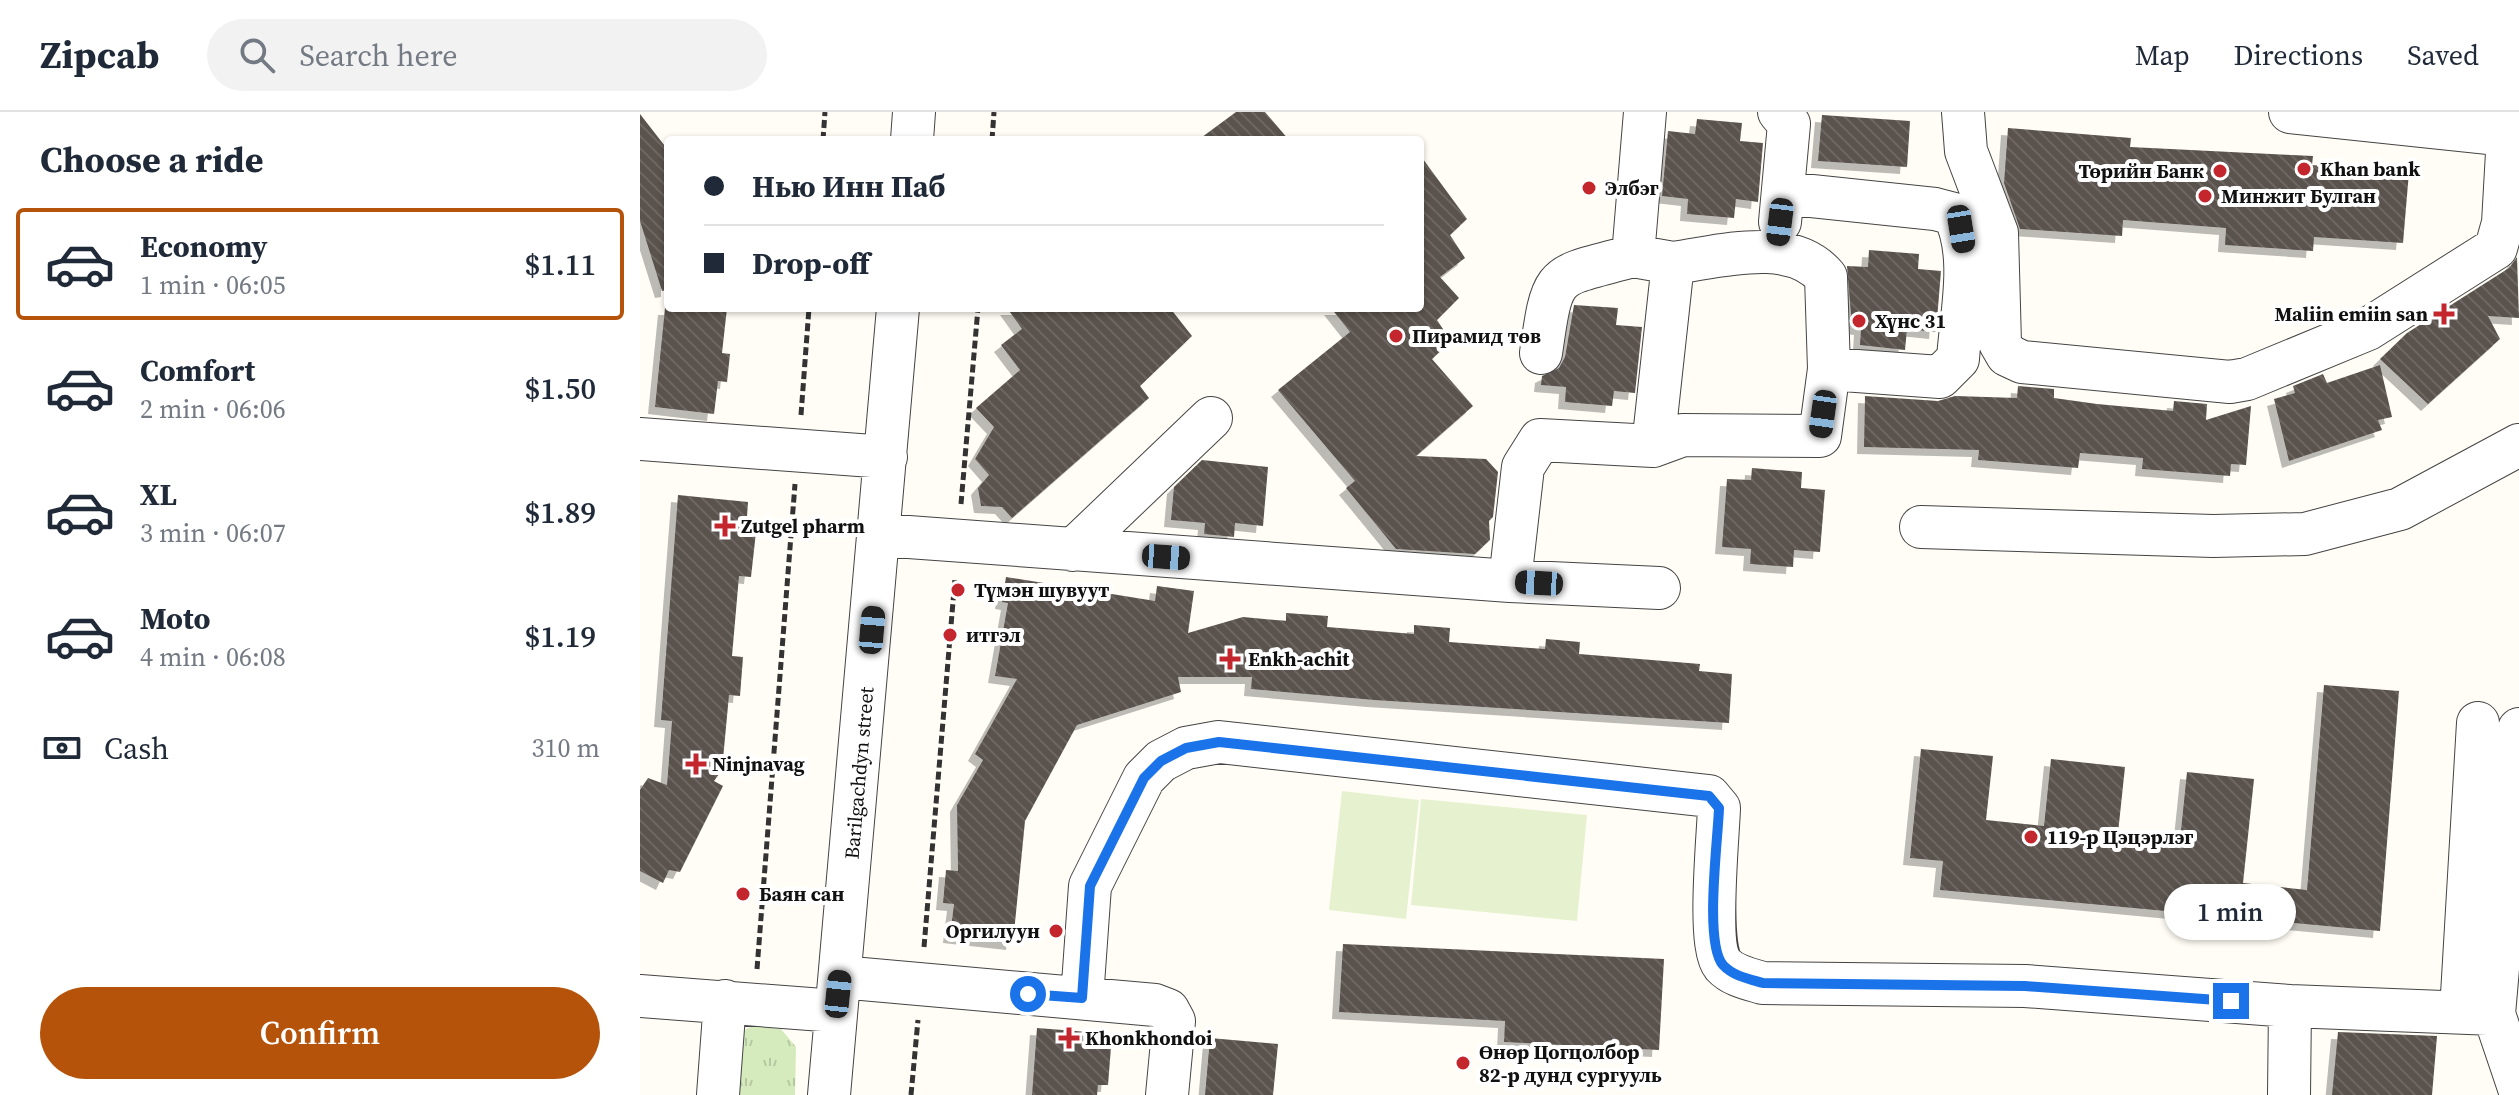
<!DOCTYPE html>
<html lang="en">
<head>
<meta charset="utf-8">
<style>
	body { margin:0; font-family:"Source Serif 4",serif; background:#f2f2f3; color:#1f2937; height:100vh; display:flex; flex-direction:column; font-size:30px; white-space:nowrap }
	* { box-sizing:border-box; margin:0 }
	p { font-size:26px; color:#747a83 }
	.icon { flex:none; width:44px; height:44px; fill:none; stroke:currentColor; stroke-width:2; stroke-linecap:round; stroke-linejoin:round }
	.map { position:relative; flex:1; overflow:hidden }
	.side { display:flex; flex-direction:column; background:#fff; width:640px }
	.side>* { flex:none }
	.top-card { position:absolute; left:24px; top:24px; width:760px; height:176px; border-radius:8px; box-shadow:0 2px 6px #0004; display:grid; align-content:center; height:176px; padding:0 40px; background:#fff }
	.end { position:absolute; width:36px; height:36px; margin:-18px; border:10px solid #1a73e8; background:#fff; box-shadow:0 0 0 4px #fff }
	.from { border-radius:50% }
	.bubble { position:absolute; height:56px; border-radius:28px; background:#fff; box-shadow:0 2px 6px #0004; font-size:26px; font-weight:600; line-height:56px; text-align:center }
	.car { position:absolute; width:24px; height:48px; margin:-24px -12px; border-radius:10px; box-shadow:0 0 6px 2px #0007; background:linear-gradient(#222 24%,#8ab4d8 0 40%,#222 0 76%,#8ab4d8 0 86%,#222 0) }
	.top-card b { display:flex; align-items:center; gap:28px; height:76px; font-size:30px }
	.top-card b+b { border-top:2px solid #e0e1e3 }
	.top-card i { width:20px; height:20px; background:#1f2937 }
	ul { padding:0; list-style:none }
	li { display:flex; align-items:center; gap:24px; height:112px; margin:0 16px 12px; padding:0 24px; border:4px solid transparent; border-radius:8px }
	li div { flex:1 }
	li b { display:block; font-size:30px }
	li em { font-style:normal; font-weight:600 }
	li.active { border-color:#b45309 }
	li>.icon { width:72px; height:72px; stroke-width:1.5 }
	h2 { padding:0 40px; font-size:36px; line-height:96px }
	.pay { display:flex; align-items:center; gap:20px; height:88px; padding:0 40px; font-size:30px }
	.pay p { margin-inline-start:auto }
	.button { display:flex; gap:16px; margin-top:auto; padding:16px 40px }
	.button a { flex:1; height:92px; border-radius:48px; background:#b45309; color:#fff; font-size:32px; font-weight:600; line-height:92px; text-align:center }
	header { display:flex; align-items:center; gap:48px; box-sizing:border-box; height:112px; padding:0 40px; background:#fff; border-bottom:2px solid #e0e1e3 }
	header strong { font-size:38px }
	nav { display:flex; gap:44px; margin-inline-start:auto; font-size:28px }
	.search { width:560px; height:72px; background:#f2f2f3; display:flex; align-items:center; gap:20px; box-sizing:border-box; padding:0 28px; border-radius:44px; color:#747a83; font-size:30px }
	main { display:flex; flex:1; min-height:0 }
	.map>svg:first-child { display:block }
	.grass { fill:url(#grass-tufts) }
	.pitch { fill:#e6f2cf }
	.building { fill:url(#building-back-hatch); filter:url(#shadow) }
	.lines { fill:none; stroke-linecap:round; stroke-linejoin:round }
	.minor-casing { stroke:#444; stroke-width:44 }
	.path { stroke:#333; stroke-width:5; stroke-dasharray:8 4; stroke-linecap:butt }
	.minor { stroke:#fff; stroke-width:42 }
	.route { stroke:#1a73e8; stroke-width:10 }
	.poi-dot { fill:#c4262e; stroke:#fff; stroke-width:3 }
	.labels { text-anchor:middle; stroke-width:8; stroke-linejoin:round; paint-order:stroke }
	.poi-label { font-size:20px; font-weight:bold; fill:#111; stroke:#fff; text-anchor:start }
	.street-label { font-size:20px; fill:#111; stroke:#fff }
</style>
</head>
<body>
<header>
<strong>Zipcab</strong>
<div class="search"><svg class="icon" aria-label="search" viewBox="0 0 24 24"><circle cx="10" cy="10" r="6"/><path d="M15 15l6 6"/></svg>Search here</div>
<nav><a>Map</a><a>Directions</a><a>Saved</a></nav>
</header>
<main>
<section class="side">
<h2>Choose a ride</h2>
<ul>
<li class="active"><svg class="icon" aria-label="car" viewBox="0 0 24 24"><path d="M5 17H2v-5l4-1 3-4h7l3 4 3 1v5h-3M9 17h6M6 11h13"/><circle cx="7" cy="17" r="2"/><circle cx="17" cy="17" r="2"/></svg><div><b>Economy</b><p>1 min · 06:05</p></div><em>$1.11</em></li>
<li><svg class="icon" aria-label="car" viewBox="0 0 24 24"><path d="M5 17H2v-5l4-1 3-4h7l3 4 3 1v5h-3M9 17h6M6 11h13"/><circle cx="7" cy="17" r="2"/><circle cx="17" cy="17" r="2"/></svg><div><b>Comfort</b><p>2 min · 06:06</p></div><em>$1.50</em></li>
<li><svg class="icon" aria-label="car" viewBox="0 0 24 24"><path d="M5 17H2v-5l4-1 3-4h7l3 4 3 1v5h-3M9 17h6M6 11h13"/><circle cx="7" cy="17" r="2"/><circle cx="17" cy="17" r="2"/></svg><div><b>XL</b><p>3 min · 06:07</p></div><em>$1.89</em></li>
<li><svg class="icon" aria-label="car" viewBox="0 0 24 24"><path d="M5 17H2v-5l4-1 3-4h7l3 4 3 1v5h-3M9 17h6M6 11h13"/><circle cx="7" cy="17" r="2"/><circle cx="17" cy="17" r="2"/></svg><div><b>Moto</b><p>4 min · 06:08</p></div><em>$1.19</em></li>
</ul>
<div class="pay"><svg class="icon" aria-label="cash" viewBox="0 0 24 24"><path d="M3 7h18v10H3z"/><circle cx="12" cy="12" r="2"/></svg>Cash<p>310 m</p></div>
<div class="button"><a>Confirm</a></div>
</section>
<div class="map">
<svg width="1879" height="983" viewBox="0 0 1879 983">
	<defs>
		<pattern id="grass-tufts" width="24" height="20" patternUnits="userSpaceOnUse" patternTransform="scale(2)"><rect width="24" height="20" fill="#d5ebbd"/><path d="M3 7l-1-3M5 7V3M7 7l1-3M15 17l-1-3M17 17v-4M19 17l1-3" fill="none" stroke="#b6c8a1"/></pattern>
		<pattern id="building-back-hatch" width="6" height="6" patternUnits="userSpaceOnUse" patternTransform="scale(2)"><rect width="6" height="6" fill="#5a524d"/><path d="M-1 5l2 2M0 0l6 6M5-1l2 2" fill="none" stroke="#6d6662"/></pattern>
		<filter id="shadow"><feDropShadow dx="-7" dy="7" stdDeviation="0" flood-color="#0004"/></filter>
	</defs>
	<rect width="100%" height="100%" fill="#fffdf5"/>
	<path class="grass" d="M 113,914 L 141,917 L 156,935 L 155,983 L 92,983 L 102,919 Z"/>
	<path class="pitch" d="M 702,679 L 779,688 L 766,807 L 689,798 Z
		M 781,687 L 947,703 L 937,809 L 771,793 Z"/>
	<path class="building" d="M 596,0 L 625,0 L 649,28 L 558,28 Z
		M 0,2 L 28,38 L 28,178 L 22,179 L 0,109 Z
		M 1182,3 L 1270,9 L 1267,55 L 1178,49 Z
		M 1057,7 L 1102,11 L 1100,29 L 1123,31 L 1118,90 L 1096,87 L 1094,106 L 1047,102 L 1048,87 L 1022,84 L 1028,19 L 1055,22 Z
		M 1368,16 L 1491,26 L 1490,35 L 1673,44 L 1672,53 L 1769,60 L 1763,131 L 1674,125 L 1673,139 L 1585,133 L 1586,116 L 1483,108 L 1482,124 L 1380,117 L 1364,71 Z
		M 780,43 L 827,107 L 810,123 L 825,146 L 800,165 L 819,186 L 797,208 L 811,229 L 792,247 L 833,294 L 776,344 L 846,347 L 858,360 L 853,405 L 849,409 L 850,428 L 835,442 L 756,437 L 706,376 L 715,369 L 638,278 L 710,220 L 691,196 L 780,196 Z
		M 1229,138 L 1279,142 L 1278,157 L 1301,159 L 1296,220 L 1267,217 L 1265,238 L 1220,233 L 1221,216 L 1212,215 L 1207,154 L 1228,155 Z
		M 1877,145 L 1879,206 L 1848,204 L 1860,227 L 1788,292 L 1740,247 L 1767,221 L 1869,156 Z
		M 934,193 L 978,196 L 976,213 L 1002,215 L 995,281 L 974,279 L 972,294 L 925,290 L 926,275 L 901,273 L 902,264 L 919,256 L 925,245 Z
		M 25,196 L 87,196 L 82,241 L 90,242 L 87,270 L 78,269 L 74,302 L 15,295 Z
		M 367,196 L 530,196 L 552,224 L 500,274 L 509,286 L 372,406 L 362,395 L 341,394 L 338,376 L 349,363 L 335,347 L 354,315 L 336,296 L 380,258 L 361,233 L 382,217 Z
		M 1740,253 L 1752,305 L 1738,308 L 1742,318 L 1649,349 L 1634,287 L 1655,281 L 1653,274 L 1683,262 L 1687,271 Z
		M 1378,274 L 1414,277 L 1414,286 L 1457,292 L 1533,299 L 1534,289 L 1567,292 L 1566,308 L 1611,294 L 1606,353 L 1591,352 L 1590,364 L 1502,357 L 1503,346 L 1440,341 L 1438,356 L 1338,348 L 1339,338 L 1224,335 L 1225,284 L 1298,289 L 1315,284 L 1377,286 Z
		M 562,348 L 628,355 L 623,414 L 595,411 L 594,425 L 564,422 L 565,411 L 531,408 L 534,375 Z
		M 1112,356 L 1162,360 L 1161,376 L 1185,378 L 1180,440 L 1154,438 L 1153,455 L 1110,452 L 1111,437 L 1082,435 L 1087,367 L 1111,368 Z
		M 38,383 L 108,390 L 106,419 L 116,420 L 111,465 L 99,464 L 92,544 L 103,545 L 100,584 L 89,583 L 82,658 L 74,669 L 83,674 L 40,760 L 29,758 L 23,771 L 0,759 L 0,678 L 8,666 L 27,673 L 32,609 L 21,608 Z
		M 366,465 L 515,489 L 517,474 L 554,479 L 548,521 L 603,505 L 646,509 L 646,501 L 688,504 L 687,515 L 774,522 L 774,513 L 810,516 L 809,530 L 905,537 L 906,527 L 940,530 L 939,542 L 1060,552 L 1059,559 L 1092,562 L 1089,611 L 734,588 L 611,577 L 612,565 L 538,565 L 541,580 L 437,613 L 385,709 L 373,831 L 310,824 L 314,792 L 303,791 L 306,758 L 318,759 L 317,693 L 343,648 L 335,642 L 377,567 L 355,564 L 368,491 L 362,490 Z
		M 1684,573 L 1759,579 L 1740,819 L 1300,778 L 1303,749 L 1270,746 L 1281,637 L 1353,644 L 1346,708 L 1404,714 L 1411,647 L 1485,655 L 1478,721 L 1540,728 L 1547,660 L 1614,667 L 1603,771 L 1667,778 Z
		M 703,832 L 1024,847 L 1019,938 L 864,930 L 865,909 L 699,900 Z
		M 397,916 L 461,921 L 460,934 L 471,935 L 468,973 L 458,973 L 457,983 L 392,983 Z
		M 1698,920 L 1797,924 L 1792,983 L 1692,983 Z
		M 570,926 L 638,932 L 633,983 L 565,983 Z"/>
	<g class="lines">
		<defs>
			<path id="minor" d="M 1005,0 L 993,144 L 1033,151
				M 1139,0 L 1149,12 L 1140,110
				M 1323,0 L 1326,39 L 1357,121 L 1360,231 L 1367,243 L 1382,250 L 1590,270 L 1607,267 L 1728,217 L 1856,136 L 1863,111 L 1868,23
				M 1650,0 L 1868,23 L 1868,0
				M 272,28 L 274,0
				M 1143,81 L 1295,97 L 1314,102 C 1335,145 1321,201 1318,247 L 1300,265 L 1189,257
				M 901,241 C 913,156 912,166 993,144
				M 0,327 L 246,345
				M 1281,415 L 1573,424 L 1665,422 L 1760,397 L 1879,333
				M 241,423 L 870,469 L 883,355 L 900,328 L 1013,334 L 1043,323 L 1180,324 L 1189,257 L 1186,165 C 1151,123 1079,145 1033,151 L 1013,334
				M 433,438 L 571,306
				M 870,469 L 1019,476
				M 1879,617 L 1854,902 L 1879,976
				M 200,865 L 515,893 L 528,898 L 534,909 L 527,983
				M 0,884 L 196,899
				M 442,886 L 450,774 L 504,666 L 521,649 L 546,636 L 579,630 L 1069,684 L 1079,696 C 1078,726 1067,834 1083,853 C 1093,864 1109,867 1123,871 L 1385,874 L 1650,894 L 1854,902
				M 1821,900 L 1838,611
				M 78,983 L 85,889
				M 189,983 L 258,196
				M 1649,983 L 1650,894"/>
		</defs>
		<use href="#minor" class="minor-casing"/>
		<path class="path" d="M 183,28 L 185,0
			M 352,28 L 354,0
			M 161,303 L 169,196
			M 321,392 L 338,196
			M 284,835 L 315,466
			M 117,857 L 155,372
			M 271,983 L 278,908"/>
		<use href="#minor" class="minor"/>
	</g>
	<g class="lines">
		<path class="route" d="M 388,882 L 442,886 L 450,774 L 504,666 L 521,649 L 546,636 L 579,630 L 1069,684 L 1079,696 C 1078,728 1064,831 1083,853 C 1093,864 1109,867 1123,871 L 1385,874 L 1591,889"/>
	</g>
	<g class="poi-dot">
		<circle cx="1664" cy="57" r="8"/>
		<circle cx="1580" cy="59" r="8"/>
		<circle cx="949" cy="76" r="8"/>
		<circle cx="1565" cy="84" r="8"/>
		<path d="M1800 190h8v8h8v8h-8v8h-8v-8h-8v-8h8z"/>
		<circle cx="1219" cy="209" r="8"/>
		<circle cx="756" cy="224" r="8"/>
		<path d="M81 402h8v8h8v8h-8v8h-8v-8h-8v-8h8z"/>
		<circle cx="318" cy="478" r="8"/>
		<circle cx="310" cy="523" r="8"/>
		<path d="M586 535h8v8h8v8h-8v8h-8v-8h-8v-8h8z"/>
		<path d="M52 640h8v8h8v8h-8v8h-8v-8h-8v-8h8z"/>
		<circle cx="1391" cy="725" r="8"/>
		<circle cx="103" cy="782" r="8"/>
		<circle cx="416" cy="819" r="8"/>
		<path d="M425 914h8v8h8v8h-8v8h-8v-8h-8v-8h8z"/>
		<circle cx="823" cy="951" r="8"/>
	</g>
	<g class="labels">
		<g class="poi-label">
			<text x="1680" y="64">Khan bank</text>
			<text x="1564" y="66" text-anchor="end">Төрийн Банк</text>
			<text x="965" y="83">Элбэг</text>
			<text x="1581" y="91">Минжит Булган</text>
			<text x="1788" y="209" text-anchor="end">Maliin emiin san</text>
			<text x="1235" y="216">Хүнс 31</text>
			<text x="772" y="231">Пирамид төв</text>
			<text x="101" y="421">Zutgel pharm</text>
			<text x="334" y="485">Түмэн шувуут</text>
			<text x="326" y="530">итгэл</text>
			<text x="608" y="554">Enkh-achit</text>
			<text x="72" y="659">Ninjnavag</text>
			<text x="1407" y="732">119-р Цэцэрлэг</text>
			<text x="119" y="789">Баян сан</text>
			<text x="400" y="826" text-anchor="end">Оргилуун</text>
			<text x="445" y="933">Khonkhondoi</text>
			<text x="839" y="947">Өнөр Цогцолбор<tspan x="839" dy="23">82-р дунд сургууль</tspan></text>
		</g>
		<g class="street-label">
			<text transform="translate(219 661) rotate(-85)" y="7">Barilgachdyn street</text>
		</g>
	</g>
</svg>
<i class="end from" style="left:388px;top:882px"></i>
<i class="end" style="left:1591px;top:889px"></i>
<div class="bubble" style="left:1524px;top:772px;width:132px">1 min</div>
<i class="car" style="left:1140px;top:110px;rotate:187deg"></i>
<i class="car" style="left:1321px;top:117px;rotate:171deg"></i>
<i class="car" style="left:1183px;top:302px;rotate:188deg"></i>
<i class="car" style="left:526px;top:445px;rotate:94deg"></i>
<i class="car" style="left:899px;top:471px;rotate:273deg"></i>
<i class="car" style="left:232px;top:518px;rotate:5deg"></i>
<i class="car" style="left:198px;top:882px;rotate:6deg"></i>
<div class="top-card">
<b><i class="from"></i>Нью Инн Паб</b>
<b><i></i>Drop-off</b>
</div>
</div>
</main>
</body>
</html>
